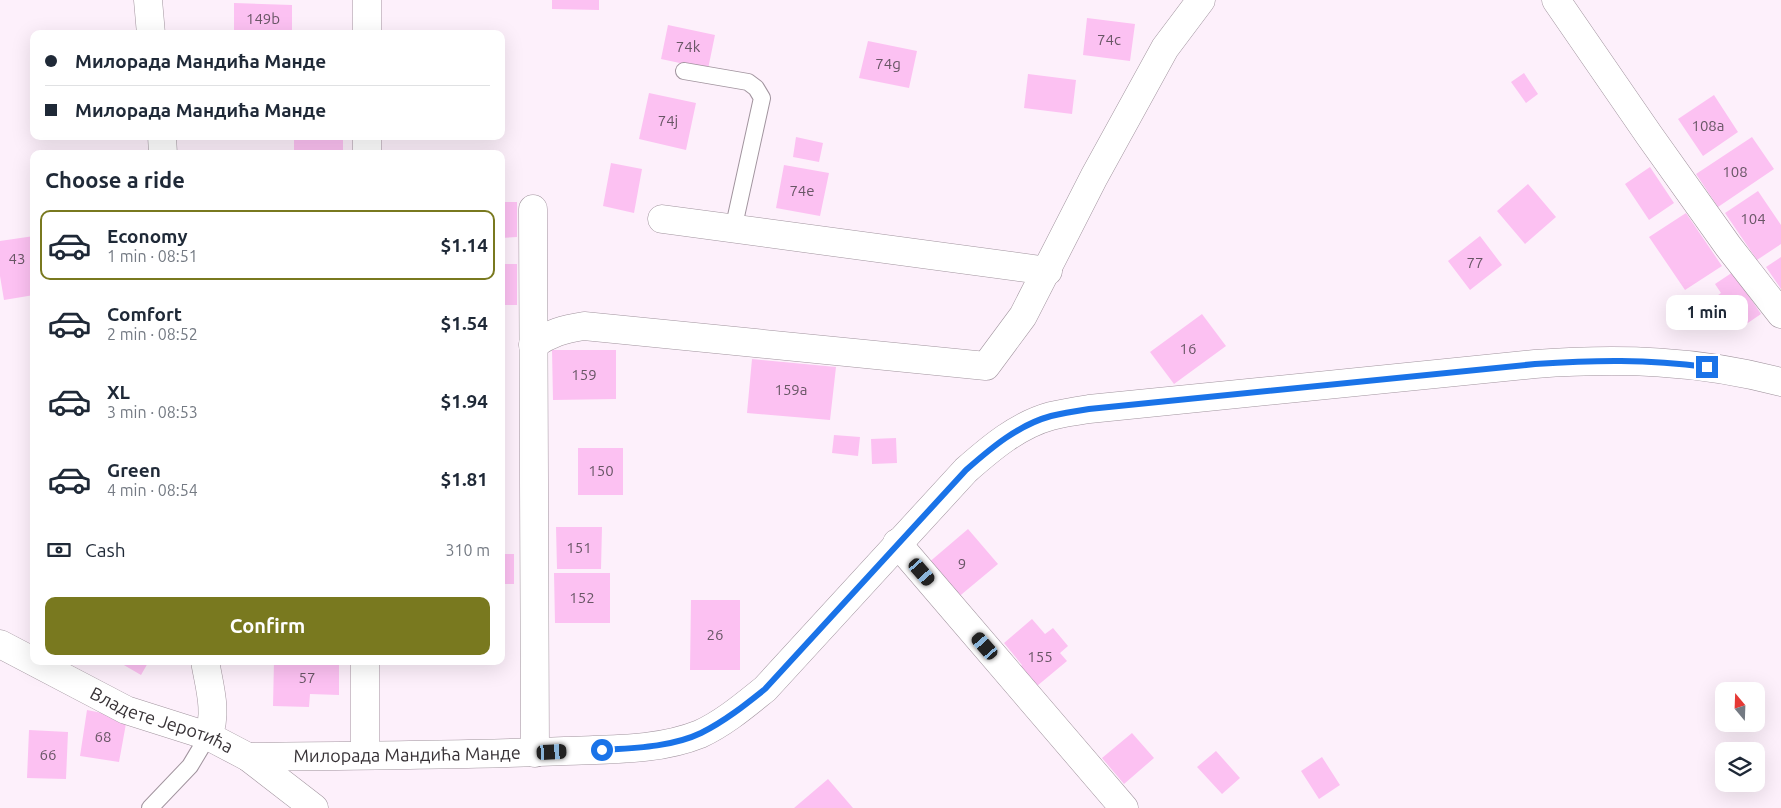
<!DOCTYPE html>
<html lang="en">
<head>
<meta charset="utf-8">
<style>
	body { margin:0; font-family:Ubuntu,sans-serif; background:#f6f6f7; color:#1f2937; height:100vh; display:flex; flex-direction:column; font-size:19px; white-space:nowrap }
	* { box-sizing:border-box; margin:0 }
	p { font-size:16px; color:#747a83 }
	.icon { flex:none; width:28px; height:28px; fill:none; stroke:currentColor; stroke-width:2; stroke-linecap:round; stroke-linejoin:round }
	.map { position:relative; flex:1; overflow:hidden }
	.side { position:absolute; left:30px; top:150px; width:475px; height:515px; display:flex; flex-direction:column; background:#fff; border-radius:10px; box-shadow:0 5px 20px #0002 }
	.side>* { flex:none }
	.banner { position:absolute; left:30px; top:30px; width:475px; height:110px; border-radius:10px; box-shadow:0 5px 20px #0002; display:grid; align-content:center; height:110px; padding:0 15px; background:#fff }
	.needle { width:32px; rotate:341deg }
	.tools { position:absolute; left:1715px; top:682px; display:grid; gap:10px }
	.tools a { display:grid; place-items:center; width:50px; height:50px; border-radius:10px; background:#fff; box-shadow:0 5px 20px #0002; font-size:25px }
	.end { position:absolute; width:22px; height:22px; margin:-11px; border:6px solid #1a73e8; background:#fff; box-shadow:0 0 0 2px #fff }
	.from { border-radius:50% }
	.bubble { position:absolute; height:35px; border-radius:10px; background:#fff; box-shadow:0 5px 20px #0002; font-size:16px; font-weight:600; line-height:35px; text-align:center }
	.car { position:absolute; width:15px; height:30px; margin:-15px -8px; border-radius:6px; box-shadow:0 0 4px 1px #0007; background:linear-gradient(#222 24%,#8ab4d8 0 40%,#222 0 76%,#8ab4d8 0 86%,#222 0) }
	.banner b { display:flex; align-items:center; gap:18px; height:48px; font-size:19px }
	.banner b+b { border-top:1px solid #e0e1e3 }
	.banner i { width:12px; height:12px; background:#1f2937 }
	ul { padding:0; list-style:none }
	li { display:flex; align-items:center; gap:15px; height:70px; margin:0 10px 8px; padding:0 5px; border:2px solid transparent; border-radius:10px }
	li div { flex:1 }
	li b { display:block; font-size:19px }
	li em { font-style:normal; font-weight:600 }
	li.on { border-color:#79791f }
	li>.icon { width:45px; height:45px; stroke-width:1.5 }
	h2 { padding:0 15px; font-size:22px; line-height:60px }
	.pay { display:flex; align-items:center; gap:12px; height:55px; padding:0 15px; font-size:19px }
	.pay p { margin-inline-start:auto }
	.button { display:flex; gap:10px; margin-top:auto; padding:10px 15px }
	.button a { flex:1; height:58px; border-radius:10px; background:#79791f; color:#fff; font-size:20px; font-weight:600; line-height:58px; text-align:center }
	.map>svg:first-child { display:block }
	.building { fill:#fcc1f2 }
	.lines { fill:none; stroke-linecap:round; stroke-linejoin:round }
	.service-casing { stroke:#a1949e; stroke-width:18 }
	.minor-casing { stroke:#a1949e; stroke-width:29 }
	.service { stroke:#fff; stroke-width:16 }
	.minor { stroke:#fff; stroke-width:28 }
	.route { stroke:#1a73e8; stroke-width:6 }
	.labels { text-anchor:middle; stroke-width:4.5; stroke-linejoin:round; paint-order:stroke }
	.number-label { font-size:15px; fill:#685665 }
	.street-label { font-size:18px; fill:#373236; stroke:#fff }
</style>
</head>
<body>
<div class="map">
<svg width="1781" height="808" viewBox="0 0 1781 808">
	<rect width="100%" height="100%" fill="#fdf0fb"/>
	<path class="building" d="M 552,0 L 599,0 L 599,10 L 552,9 Z
		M 234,3 L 292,5 L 292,34 L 234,34 Z
		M 1087,18 L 1135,24 L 1130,61 L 1083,55 Z
		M 668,25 L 715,35 L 708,69 L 661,59 Z
		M 868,41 L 917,51 L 909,88 L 859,78 Z
		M 1524,73 L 1538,94 L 1526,103 L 1511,82 Z
		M 1028,74 L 1076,80 L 1072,114 L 1024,108 Z
		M 649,93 L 696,103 L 686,150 L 639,139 Z
		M 1714,95 L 1738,132 L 1703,156 L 1678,119 Z
		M 294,136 L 343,136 L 343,154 L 294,154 Z
		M 796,137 L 823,143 L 819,162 L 793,157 Z
		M 1752,137 L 1774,169 L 1718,207 L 1696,174 Z
		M 611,163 L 642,169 L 634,213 L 603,206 Z
		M 784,165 L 829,173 L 820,216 L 776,208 Z
		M 1650,167 L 1674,203 L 1649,220 L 1625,184 Z
		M 1528,184 L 1556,217 L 1525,244 L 1497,211 Z
		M 1758,191 L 1781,225 L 1781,244 L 1757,260 L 1725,213 Z
		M 501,202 L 517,202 L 517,237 L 501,238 Z
		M 1686,213 L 1722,266 L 1685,290 L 1649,237 Z
		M 34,236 L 34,295 L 4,300 L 0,276 L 0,241 Z
		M 1480,236 L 1502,265 L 1470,290 L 1448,261 Z
		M 1781,257 L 1781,289 L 1766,267 Z
		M 501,264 L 517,264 L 517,305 L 501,305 Z
		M 1733,272 L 1761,314 L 1742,327 L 1735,317 L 1719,327 L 1704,305 L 1721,293 L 1715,284 Z
		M 1202,314 L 1226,346 L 1174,384 L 1150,352 Z
		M 552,350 L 616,350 L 616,399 L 553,400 Z
		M 752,359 L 836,367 L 830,420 L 747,413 Z
		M 501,428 L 503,428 L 503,446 L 501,446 Z
		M 834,435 L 860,437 L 858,456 L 832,453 Z
		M 896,438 L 897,463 L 872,464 L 871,439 Z
		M 578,448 L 623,448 L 623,495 L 578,495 Z
		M 556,527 L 602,527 L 601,569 L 557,569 Z
		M 968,529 L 998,564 L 956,599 L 927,564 Z
		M 501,554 L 514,554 L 514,584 L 501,584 Z
		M 554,573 L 610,573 L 610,623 L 555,623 Z
		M 691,600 L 740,600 L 740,670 L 690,670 Z
		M 1032,619 L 1045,634 L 1053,628 L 1068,646 L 1060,653 L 1067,661 L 1031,691 L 1014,672 L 1022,665 L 1004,643 Z
		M 117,661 L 149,661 L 141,675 Z
		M 274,661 L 339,661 L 339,695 L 310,694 L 309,707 L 273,706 Z
		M 87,710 L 127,718 L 119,762 L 80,756 Z
		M 29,730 L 68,732 L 66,779 L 27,778 Z
		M 1132,733 L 1154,758 L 1124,784 L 1102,758 Z
		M 1216,751 L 1240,778 L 1222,794 L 1197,767 Z
		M 1322,757 L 1340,785 L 1319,799 L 1301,771 Z
		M 828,779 L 853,808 L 794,808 Z"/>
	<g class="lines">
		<defs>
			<path id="service" d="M 684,71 L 748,82 L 756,88 L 762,98 L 733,230
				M 150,808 L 190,766 L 208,736"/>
			<g id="minor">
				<path d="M 148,0 L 151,34"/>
				<path d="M 1556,0 L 1649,135 L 1728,246 L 1781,314"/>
				<path d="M 367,34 L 367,0"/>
				<path d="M 162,136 L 163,154"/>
				<path d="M 367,154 L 367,136"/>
				<path d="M 533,209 L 535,753"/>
				<path d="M 662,219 L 1048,271"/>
				<path d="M 533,345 C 550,333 564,329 584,326 L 986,366 L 1023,316 L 1094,177 L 1165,48 L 1201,0"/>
				<path d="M 897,543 L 1124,808"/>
				<path id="s1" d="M 0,644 L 126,710 L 208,736 L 248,757 L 314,808"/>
				<path d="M 205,661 C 209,685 218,713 208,736"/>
				<path d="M 365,755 L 365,661"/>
				<path id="s2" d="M 248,757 C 354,755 460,756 565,751 C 610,749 658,751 700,734 C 724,723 745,705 765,689 L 966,470 C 991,448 1018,425 1051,416 C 1063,413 1076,411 1089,409 L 1535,364 C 1620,358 1698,360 1781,382"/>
			</g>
		</defs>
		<use href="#service" class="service-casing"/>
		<use href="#minor" class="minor-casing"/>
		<use href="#service" class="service"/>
		<use href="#minor" class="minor"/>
	</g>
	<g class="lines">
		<path class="route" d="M 602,750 C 635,748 672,747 701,733 C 725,721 745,705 765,689 L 966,470 C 991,448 1018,425 1051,416 C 1063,413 1076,411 1089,409 L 1535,364 C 1596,360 1646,359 1707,367"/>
	</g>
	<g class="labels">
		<g class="number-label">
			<text x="263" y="24">149b</text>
			<text x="1109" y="45">74c</text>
			<text x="688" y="52">74k</text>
			<text x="888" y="69">74g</text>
			<text x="668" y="126">74j</text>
			<text x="1708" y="131">108a</text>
			<text x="1735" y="177">108</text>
			<text x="802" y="196">74e</text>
			<text x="1753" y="224">104</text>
			<text x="17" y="264">43</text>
			<text x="1475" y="268">77</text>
			<text x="1188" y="354">16</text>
			<text x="584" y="380">159</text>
			<text x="791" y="395">159a</text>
			<text x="601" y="476">150</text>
			<text x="579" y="553">151</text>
			<text x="962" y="569">9</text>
			<text x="582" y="603">152</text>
			<text x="715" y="640">26</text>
			<text x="1040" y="662">155</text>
			<text x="307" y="683">57</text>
			<text x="103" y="742">68</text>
			<text x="48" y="760">66</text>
		</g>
		<g class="street-label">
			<text dy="6" stroke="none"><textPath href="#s1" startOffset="179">Владете Јеротића</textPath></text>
			<text dy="6" stroke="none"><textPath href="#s2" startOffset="159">Милорада Мандића Манде</textPath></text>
		</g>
	</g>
</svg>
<div class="tools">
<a><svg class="needle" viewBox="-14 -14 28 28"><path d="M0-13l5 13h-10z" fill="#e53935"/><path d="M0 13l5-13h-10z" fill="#747a83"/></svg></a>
<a><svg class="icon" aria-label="layers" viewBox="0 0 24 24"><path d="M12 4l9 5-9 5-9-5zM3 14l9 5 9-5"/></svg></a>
</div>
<i class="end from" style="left:602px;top:750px"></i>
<i class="end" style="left:1707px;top:367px"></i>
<div class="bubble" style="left:1666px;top:295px;width:82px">1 min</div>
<i class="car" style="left:922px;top:572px;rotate:139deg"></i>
<i class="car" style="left:985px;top:646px;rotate:319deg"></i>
<i class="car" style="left:552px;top:752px;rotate:87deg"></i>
<div class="banner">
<b><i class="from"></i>Милорада Мандића Манде</b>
<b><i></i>Милорада Мандића Манде</b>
</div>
<section class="side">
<h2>Choose a ride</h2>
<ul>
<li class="on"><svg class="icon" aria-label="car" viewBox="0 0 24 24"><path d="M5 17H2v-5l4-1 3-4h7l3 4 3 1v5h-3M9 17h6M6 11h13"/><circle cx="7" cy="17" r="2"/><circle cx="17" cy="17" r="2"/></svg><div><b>Economy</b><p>1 min · 08:51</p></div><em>$1.14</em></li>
<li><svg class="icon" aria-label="car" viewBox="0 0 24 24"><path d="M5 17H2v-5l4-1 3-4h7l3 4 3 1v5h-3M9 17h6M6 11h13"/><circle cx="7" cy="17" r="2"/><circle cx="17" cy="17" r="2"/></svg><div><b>Comfort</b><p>2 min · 08:52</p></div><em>$1.54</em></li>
<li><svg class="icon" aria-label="car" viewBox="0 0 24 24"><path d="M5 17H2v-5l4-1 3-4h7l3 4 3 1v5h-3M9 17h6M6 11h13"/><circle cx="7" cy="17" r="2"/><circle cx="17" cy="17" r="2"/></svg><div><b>XL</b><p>3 min · 08:53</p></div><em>$1.94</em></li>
<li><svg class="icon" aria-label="car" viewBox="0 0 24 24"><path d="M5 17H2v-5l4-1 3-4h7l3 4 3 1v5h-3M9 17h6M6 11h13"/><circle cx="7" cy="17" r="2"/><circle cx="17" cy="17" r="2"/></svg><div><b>Green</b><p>4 min · 08:54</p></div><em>$1.81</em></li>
</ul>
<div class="pay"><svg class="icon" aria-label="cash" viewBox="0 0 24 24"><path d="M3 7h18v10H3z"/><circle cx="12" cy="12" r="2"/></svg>Cash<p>310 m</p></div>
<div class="button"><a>Confirm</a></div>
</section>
</div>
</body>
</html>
